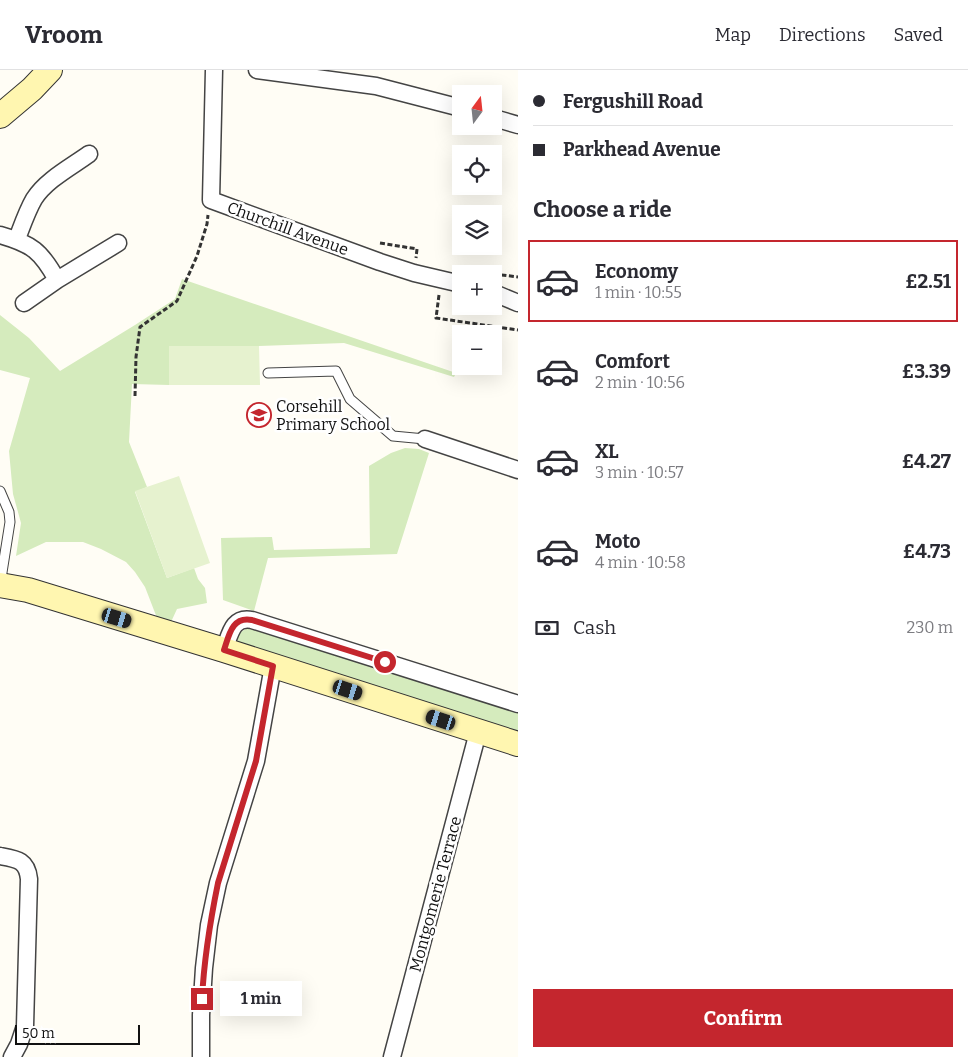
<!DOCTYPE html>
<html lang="en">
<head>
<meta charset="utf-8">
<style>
	body { margin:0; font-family:Bitter,serif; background:#f2f2f3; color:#2b2b33; height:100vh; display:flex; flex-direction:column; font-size:19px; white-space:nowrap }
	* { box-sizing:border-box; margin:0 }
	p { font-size:16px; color:#7c7c81 }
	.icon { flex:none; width:28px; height:28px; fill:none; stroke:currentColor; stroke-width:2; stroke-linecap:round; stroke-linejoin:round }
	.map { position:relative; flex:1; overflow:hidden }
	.panel { display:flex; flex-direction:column; background:#fff; width:450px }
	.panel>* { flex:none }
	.guide { display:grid; align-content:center; height:110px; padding:0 15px; background:#fff }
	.needle { width:32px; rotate:15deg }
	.controls { position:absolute; left:452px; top:15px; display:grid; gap:10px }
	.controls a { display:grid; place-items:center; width:50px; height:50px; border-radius:0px; background:#fff; box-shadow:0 5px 20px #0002; font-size:25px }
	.scale { position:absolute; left:15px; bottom:12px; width:125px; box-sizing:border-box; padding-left:5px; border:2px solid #111; border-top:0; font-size:14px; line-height:18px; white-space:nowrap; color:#111; -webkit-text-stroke:4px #fff; paint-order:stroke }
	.end { position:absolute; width:22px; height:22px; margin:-11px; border:6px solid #c4262e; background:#fff; box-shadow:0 0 0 2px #fff }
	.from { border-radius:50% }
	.bubble { position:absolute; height:35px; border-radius:0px; background:#fff; box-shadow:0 5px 20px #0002; font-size:16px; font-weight:700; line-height:35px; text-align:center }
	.car { position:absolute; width:15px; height:30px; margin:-15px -8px; border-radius:6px; box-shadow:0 0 4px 1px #0007; background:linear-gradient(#222 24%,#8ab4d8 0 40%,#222 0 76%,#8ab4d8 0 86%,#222 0) }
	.guide b { display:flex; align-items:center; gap:18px; height:48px; font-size:19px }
	.guide b+b { border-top:1px solid #e1e1e2 }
	.guide i { width:12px; height:12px; background:#2b2b33 }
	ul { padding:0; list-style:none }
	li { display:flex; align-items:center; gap:15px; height:82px; margin:0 10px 8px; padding:0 5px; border:2px solid transparent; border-radius:0px }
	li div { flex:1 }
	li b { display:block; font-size:19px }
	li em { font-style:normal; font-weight:700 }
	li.on { border-color:#c4262e }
	li>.icon { width:45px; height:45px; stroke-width:1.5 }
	h2 { padding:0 15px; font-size:22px; line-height:60px }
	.pay { display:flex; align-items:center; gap:12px; height:55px; padding:0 15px; font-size:19px }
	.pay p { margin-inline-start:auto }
	.primary-button { display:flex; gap:10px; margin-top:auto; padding:10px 15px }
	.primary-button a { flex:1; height:58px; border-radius:0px; background:#c4262e; color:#fff; font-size:20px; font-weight:700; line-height:58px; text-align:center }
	header { display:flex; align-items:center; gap:30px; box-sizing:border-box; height:70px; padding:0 25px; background:#fff; border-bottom:1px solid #e1e1e2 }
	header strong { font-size:24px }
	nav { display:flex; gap:28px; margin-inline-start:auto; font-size:18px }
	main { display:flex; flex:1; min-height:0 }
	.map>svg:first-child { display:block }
	.green { fill:#d5ebbd }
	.pitch { fill:#e6f2cf }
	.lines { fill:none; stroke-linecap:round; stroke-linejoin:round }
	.service-casing { stroke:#444; stroke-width:11 }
	.minor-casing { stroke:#444; stroke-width:19 }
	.secondary-casing { stroke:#333; stroke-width:26 }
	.path { stroke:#333; stroke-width:3; stroke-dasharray:5 2.5; stroke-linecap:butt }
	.service { stroke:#fff; stroke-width:9 }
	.minor { stroke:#fff; stroke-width:16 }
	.secondary { stroke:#fff6b0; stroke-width:24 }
	.route { stroke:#c4262e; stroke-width:6 }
	.labels { text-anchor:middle; stroke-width:5; stroke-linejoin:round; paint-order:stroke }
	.street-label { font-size:16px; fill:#111; stroke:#fff }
	.poi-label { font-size:16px; fill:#111; stroke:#fff; text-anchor:start }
</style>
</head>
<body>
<header>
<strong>Vroom</strong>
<nav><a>Map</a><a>Directions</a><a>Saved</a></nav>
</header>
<main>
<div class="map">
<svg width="518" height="987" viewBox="0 0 518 987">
	<rect width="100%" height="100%" fill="#fffdf5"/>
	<path class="green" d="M 182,209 L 456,303 L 454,307 L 344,273 L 259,276 L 169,276 L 169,315 L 132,314 L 129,372 L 147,417 L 135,422 L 167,508 L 194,498 L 198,509 L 205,518 L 207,533 L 177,539 L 171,552 L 157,548 L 145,517 L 135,502 L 126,492 L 101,479 L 83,472 L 46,472 L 16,486 L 21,453 L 13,424 L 9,381 L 30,308 L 0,300 L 0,245 L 29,268 L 60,301 L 135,255 L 175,229 Z
		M 405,378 L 419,379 L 429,383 L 397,484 L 268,488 L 254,541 L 223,530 L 221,468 L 272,467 L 274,480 L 370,478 L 369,396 L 391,383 Z
		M 248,558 L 258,559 L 518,643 L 518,663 L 239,573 C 235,565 241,561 248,558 Z"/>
	<path class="pitch" d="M 169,276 L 259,276 L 260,315 L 169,315 Z
		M 179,406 L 210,493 L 167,508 L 135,421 Z"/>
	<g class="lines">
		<defs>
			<path id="service" d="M 268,303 L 336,301 L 350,329 L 393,366 L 425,369
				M 0,421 L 9,442 L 10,452 L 0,515"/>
			<path id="minor" d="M 214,0 L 211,130 L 380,192 L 414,203 L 461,214
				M 257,0 L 376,16 L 461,38
				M 494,48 L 518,55
				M 0,165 C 32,174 41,181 57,210
				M 17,169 C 22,156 27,141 34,129 C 46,110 71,97 89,84
				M 494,223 L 518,233
				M 24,233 L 57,210 L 118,173
				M 425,369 L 518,400
				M 224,580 C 230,565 232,546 252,550 L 518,634
				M 0,786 C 17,789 27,790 29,809 L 25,956 L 19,974 L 12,987
				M 201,987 L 201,945 L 204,898 L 209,855 L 218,813 L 256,691 L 273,596
				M 392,987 L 478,662"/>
			<path id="secondary" d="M 0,46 L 32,19 L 50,0
				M 0,515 L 28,520 L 224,580 L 518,674"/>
		</defs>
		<use href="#service" class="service-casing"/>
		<use href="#minor" class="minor-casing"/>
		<use href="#secondary" class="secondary-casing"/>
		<path class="path" d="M 380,173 L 417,179 L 416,188
			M 470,201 L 492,204
			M 494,204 L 518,207
			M 439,225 L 436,248 L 518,260
			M 135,326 L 136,287 L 140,257 L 177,231 L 197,186 L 207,154 L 208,145"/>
		<use href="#service" class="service"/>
		<use href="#minor" class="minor"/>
		<use href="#secondary" class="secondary"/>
	</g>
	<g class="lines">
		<path class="route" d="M 202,929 C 204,889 210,852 218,813 L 256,691 L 273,596 L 224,580 C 229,565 232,546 252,550 L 385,592"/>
	</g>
	<defs>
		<symbol id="school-ring" viewBox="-11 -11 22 22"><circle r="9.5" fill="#fff" stroke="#c4262e" stroke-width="1.5"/><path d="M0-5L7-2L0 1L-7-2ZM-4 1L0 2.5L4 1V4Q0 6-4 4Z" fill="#c4262e"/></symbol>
	</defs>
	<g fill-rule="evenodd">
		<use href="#school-ring" x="245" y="331" width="28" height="28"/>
	</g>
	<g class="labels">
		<g class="street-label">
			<text transform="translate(288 158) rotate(20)" y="6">Churchill Avenue</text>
			<text transform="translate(435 824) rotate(-75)" y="6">Montgomerie Terrace</text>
		</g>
		<g class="poi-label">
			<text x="276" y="342">Corsehill<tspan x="276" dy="18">Primary School</tspan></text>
		</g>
	</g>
</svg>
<div class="controls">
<a><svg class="needle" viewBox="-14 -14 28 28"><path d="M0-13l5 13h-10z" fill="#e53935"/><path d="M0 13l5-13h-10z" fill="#7c7c81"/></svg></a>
<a><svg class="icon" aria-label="locate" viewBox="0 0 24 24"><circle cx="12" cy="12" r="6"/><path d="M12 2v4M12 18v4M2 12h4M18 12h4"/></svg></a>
<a><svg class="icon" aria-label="layers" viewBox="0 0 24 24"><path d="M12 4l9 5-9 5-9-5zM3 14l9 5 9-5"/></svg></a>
<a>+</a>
<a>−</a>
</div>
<div class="scale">50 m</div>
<i class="end from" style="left:385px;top:592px"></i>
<i class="end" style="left:202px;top:929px"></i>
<div class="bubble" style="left:220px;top:911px;width:82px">1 min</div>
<i class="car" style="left:117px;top:548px;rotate:107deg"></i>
<i class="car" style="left:348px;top:620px;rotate:108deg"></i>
<i class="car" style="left:441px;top:650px;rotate:288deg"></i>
</div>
<section class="panel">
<div class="guide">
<b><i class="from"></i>Fergushill Road</b>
<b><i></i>Parkhead Avenue</b>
</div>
<h2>Choose a ride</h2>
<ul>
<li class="on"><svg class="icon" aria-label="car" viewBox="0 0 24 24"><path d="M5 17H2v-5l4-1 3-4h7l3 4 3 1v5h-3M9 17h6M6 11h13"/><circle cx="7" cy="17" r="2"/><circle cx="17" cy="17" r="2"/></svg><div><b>Economy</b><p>1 min · 10:55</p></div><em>£2.51</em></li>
<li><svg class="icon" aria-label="car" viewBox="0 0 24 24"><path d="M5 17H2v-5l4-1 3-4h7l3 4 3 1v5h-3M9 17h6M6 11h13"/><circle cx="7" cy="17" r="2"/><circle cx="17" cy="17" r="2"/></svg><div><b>Comfort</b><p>2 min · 10:56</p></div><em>£3.39</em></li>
<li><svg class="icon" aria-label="car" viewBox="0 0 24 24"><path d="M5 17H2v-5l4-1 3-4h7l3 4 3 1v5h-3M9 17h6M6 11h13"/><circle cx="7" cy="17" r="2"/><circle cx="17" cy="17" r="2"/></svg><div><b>XL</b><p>3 min · 10:57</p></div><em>£4.27</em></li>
<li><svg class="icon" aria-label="car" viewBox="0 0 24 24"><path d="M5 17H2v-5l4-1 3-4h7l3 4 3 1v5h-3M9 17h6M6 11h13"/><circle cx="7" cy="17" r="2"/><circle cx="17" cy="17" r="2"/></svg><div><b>Moto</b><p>4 min · 10:58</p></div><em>£4.73</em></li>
</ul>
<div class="pay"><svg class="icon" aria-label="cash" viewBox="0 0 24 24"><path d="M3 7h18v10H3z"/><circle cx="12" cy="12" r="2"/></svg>Cash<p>230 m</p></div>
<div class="primary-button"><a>Confirm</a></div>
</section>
</main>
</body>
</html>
